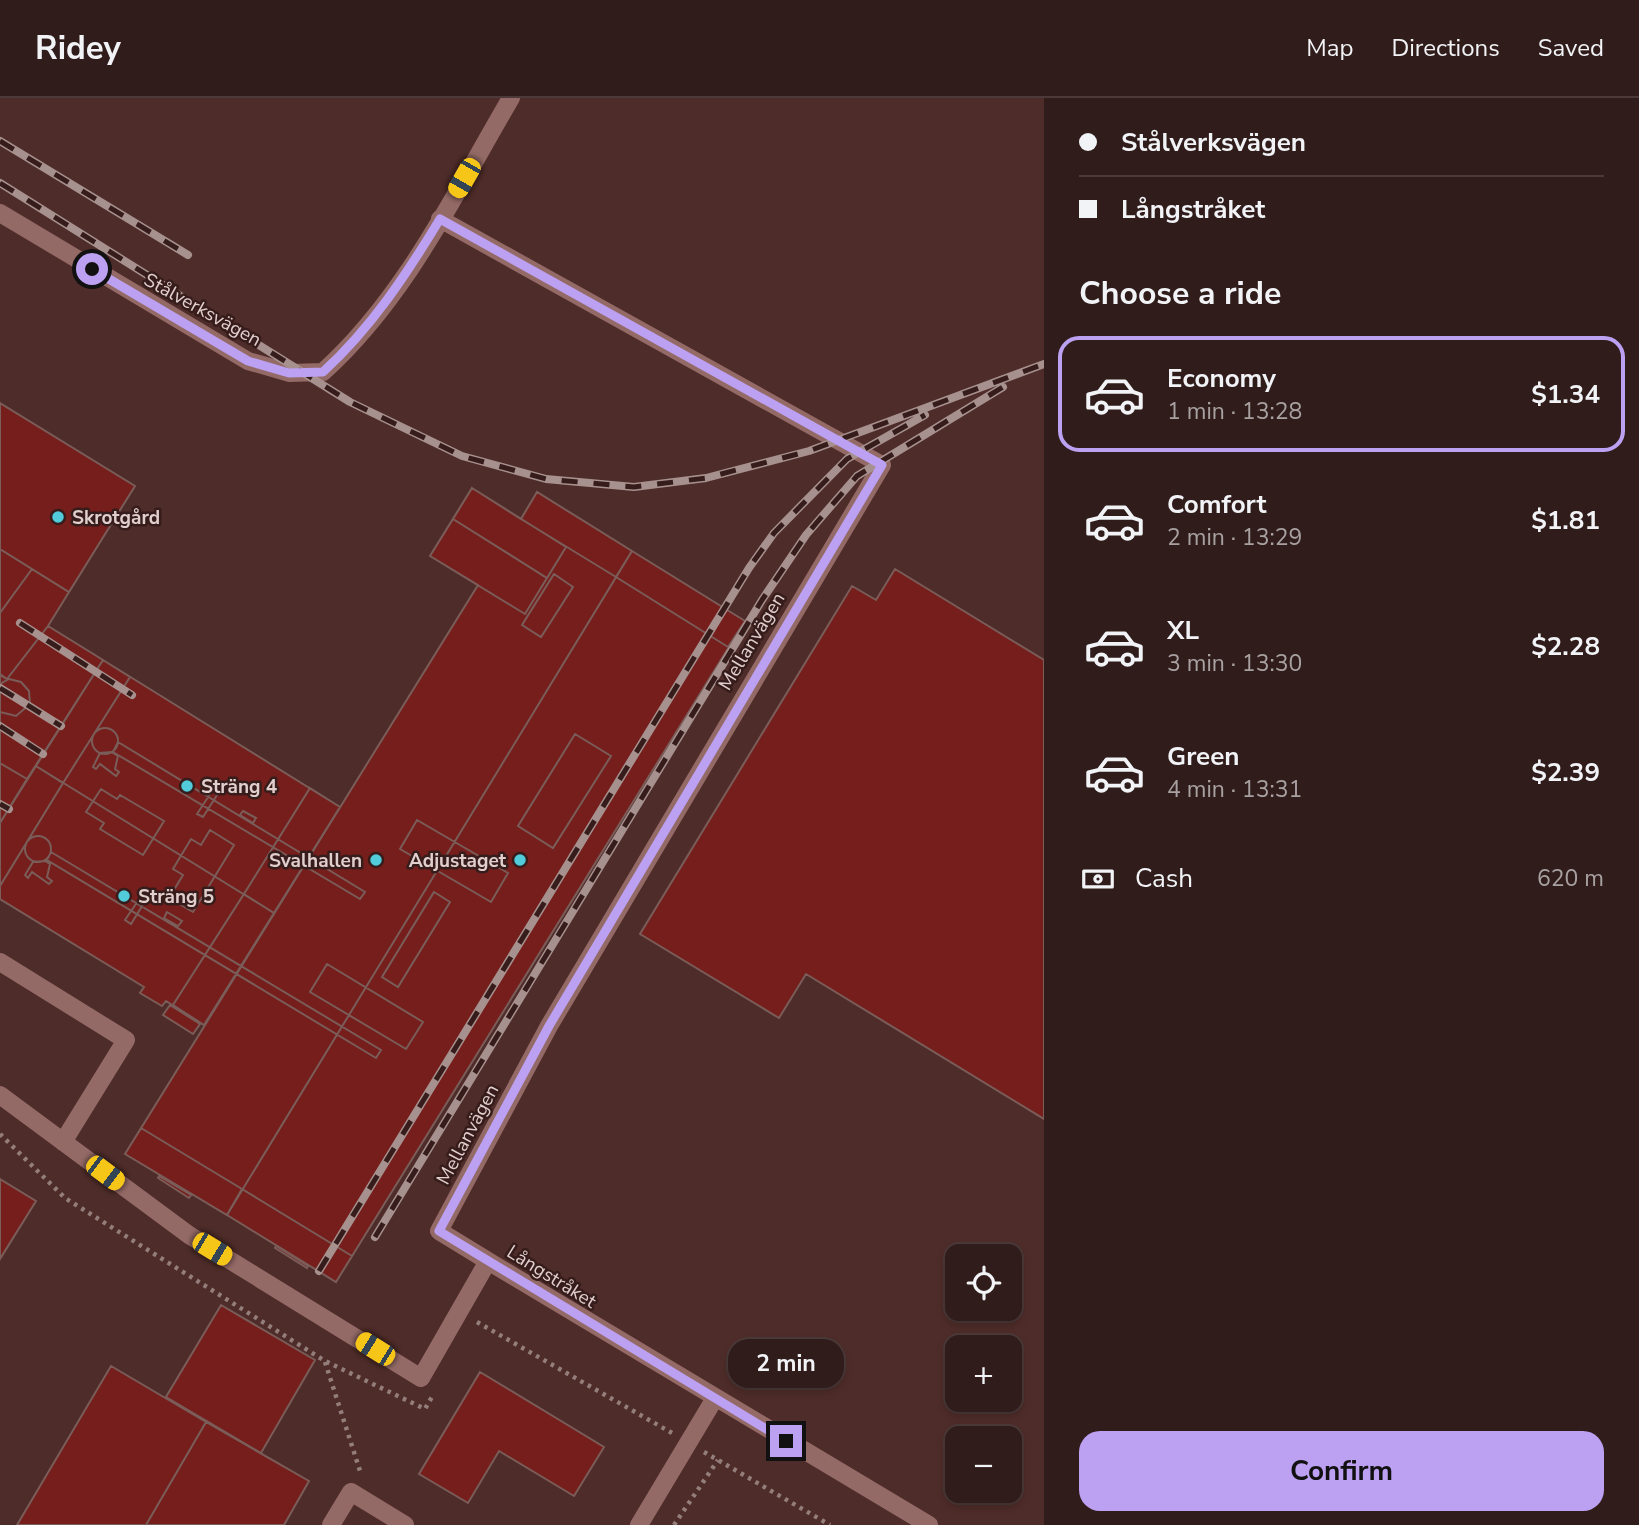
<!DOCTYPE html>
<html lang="en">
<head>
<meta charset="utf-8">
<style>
	body { margin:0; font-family:"Nunito Sans",sans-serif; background:#3c2927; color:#f1f3f6; height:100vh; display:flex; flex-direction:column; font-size:26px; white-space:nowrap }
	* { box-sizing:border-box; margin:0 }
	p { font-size:23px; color:#a8a1a2 }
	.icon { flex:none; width:38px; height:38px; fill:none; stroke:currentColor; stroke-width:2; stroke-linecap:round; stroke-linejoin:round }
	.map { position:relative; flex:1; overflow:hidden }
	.sheet { display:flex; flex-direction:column; background:#301c1a; width:595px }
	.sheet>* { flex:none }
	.guide { display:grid; align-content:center; height:154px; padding:0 35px; background:#301c1a }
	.controls { position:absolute; left:945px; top:1146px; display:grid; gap:14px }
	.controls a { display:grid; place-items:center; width:77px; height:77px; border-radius:14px; background:#301c1a; box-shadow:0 4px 10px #0003,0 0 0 2px #4b3a39; font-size:35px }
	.end { position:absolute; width:32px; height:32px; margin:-16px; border:9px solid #bca0f2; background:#111; box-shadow:0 0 0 4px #111 }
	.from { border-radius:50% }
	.bubble { position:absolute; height:49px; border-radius:21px; background:#301c1a; box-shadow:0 4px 10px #0003,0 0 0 2px #4b3a39; font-size:23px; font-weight:700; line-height:49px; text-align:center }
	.car { position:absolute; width:21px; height:42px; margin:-21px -10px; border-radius:9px; box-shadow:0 0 5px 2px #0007; background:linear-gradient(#f5c518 24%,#345 0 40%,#f5c518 0 76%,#345 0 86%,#f5c518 0) }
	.guide b { display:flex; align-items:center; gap:24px; height:66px; font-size:26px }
	.guide b+b { border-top:2px solid #4b3a39 }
	.guide i { width:18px; height:18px; background:#f1f3f6 }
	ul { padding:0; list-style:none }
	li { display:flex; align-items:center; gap:21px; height:116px; margin:0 14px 10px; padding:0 21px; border:4px solid transparent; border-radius:21px }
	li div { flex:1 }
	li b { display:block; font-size:26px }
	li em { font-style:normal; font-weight:700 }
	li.current { border-color:#bca0f2 }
	li>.icon { width:63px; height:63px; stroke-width:1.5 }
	h2 { padding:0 35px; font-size:32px; line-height:84px }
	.pay { display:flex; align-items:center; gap:18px; height:77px; padding:0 35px; font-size:26px }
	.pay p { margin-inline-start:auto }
	.cta { display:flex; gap:14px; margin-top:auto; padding:14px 35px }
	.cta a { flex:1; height:80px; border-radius:21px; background:#bca0f2; color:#111; font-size:28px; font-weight:700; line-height:80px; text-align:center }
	header { display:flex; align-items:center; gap:42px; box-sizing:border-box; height:98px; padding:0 35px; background:#301c1a; border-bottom:2px solid #4b3a39 }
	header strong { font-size:33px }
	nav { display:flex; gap:38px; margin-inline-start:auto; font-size:24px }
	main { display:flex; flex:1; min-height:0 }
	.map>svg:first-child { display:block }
	.built { fill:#4e2c29; fill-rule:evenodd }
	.building { fill:#751e1c; stroke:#7a5c58; stroke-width:2 }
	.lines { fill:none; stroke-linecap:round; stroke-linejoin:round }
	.path { stroke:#947e7c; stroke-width:4.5; stroke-dasharray:3.5 5; stroke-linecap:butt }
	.minor { stroke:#946a66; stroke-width:18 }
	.rail-casing { stroke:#a6918e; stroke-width:8 }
	.rail { stroke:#361c1a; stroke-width:5; stroke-dasharray:16; stroke-linecap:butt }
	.route { stroke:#bca0f2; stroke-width:9 }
	.poi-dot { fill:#52cbda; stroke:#361c1a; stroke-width:2.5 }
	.labels { text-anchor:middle; stroke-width:5; stroke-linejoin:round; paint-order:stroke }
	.street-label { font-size:19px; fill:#e1cfcd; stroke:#361c1a }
	.poi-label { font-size:19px; font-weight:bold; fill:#e1cfcd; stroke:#361c1a; text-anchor:start }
</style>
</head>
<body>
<header>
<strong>Ridey</strong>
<nav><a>Map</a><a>Directions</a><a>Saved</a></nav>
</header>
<main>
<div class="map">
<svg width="1044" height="1427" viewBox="0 0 1044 1427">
	<rect width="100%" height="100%" fill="#402623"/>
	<path class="built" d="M 0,0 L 1044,0 L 1044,1427 L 0,1427 ZM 957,1158 L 1010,1158 L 1010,1211 L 957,1211 ZM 957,1250 L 1010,1250 L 1010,1302 L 957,1302 ZM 957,1340 L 1010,1340 L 1010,1393 L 957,1393 Z"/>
	<path class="building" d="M 0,305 L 135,388 L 69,494 L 0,451 Z
		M 472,390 L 521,421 L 537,394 L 632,453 L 227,1117 L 125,1056 L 478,487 L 430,458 Z
		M 472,390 L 566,449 L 547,480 L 453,421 Z
		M 537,394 L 632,453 L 616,479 L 521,421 Z
		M 453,421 L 547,480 L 525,516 L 430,458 Z
		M 0,451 L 69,494 L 48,528 L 7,581 L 0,576 Z
		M 0,451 L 69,494 L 48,528 L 7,581 L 0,577 Z
		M 632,453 L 745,523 L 336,1184 L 227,1117 Z
		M 632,453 L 745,523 L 728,549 L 616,479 Z
		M 32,471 L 69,494 L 48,528 L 7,581 L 0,576 L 0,515 Z
		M 895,471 L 1044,562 L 1044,1021 L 806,876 L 779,920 L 640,836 L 852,488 L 876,502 Z
		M 554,476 L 573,489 L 541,539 L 522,527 Z
		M 48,528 L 103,562 L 27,681 L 0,665 L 0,576 L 7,581 Z
		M 103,562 L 340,709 L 274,815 L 36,668 Z
		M 103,562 L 130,579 L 63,685 L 36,668 Z
		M 9,581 L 21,584 L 29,593 L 30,606 L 16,618 L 0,614 L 0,586 Z
		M92 643a13 13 0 1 1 26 0a13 13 0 1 1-26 0Z
		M 575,636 L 611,658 L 553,750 L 518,728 Z
		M 118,644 L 365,794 L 360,801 L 113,654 Z
		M 111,654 L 118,658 L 115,671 L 119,674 L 116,678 L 100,666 L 96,671 L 93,669 L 100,655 Z
		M 0,665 L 27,681 L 0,725 Z
		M 36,668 L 274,815 L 204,927 L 166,903 L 162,908 L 140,895 L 144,889 L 0,801 L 0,725 Z
		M 36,668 L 63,685 L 0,788 L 0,725 Z
		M 214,690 L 219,694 L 203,719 L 197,716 Z
		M 310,690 L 340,709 L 274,815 L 244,796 Z
		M 101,691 L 117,701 L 120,697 L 164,723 L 143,757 L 100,731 L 104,725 L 86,714 Z
		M 243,713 L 256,720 L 253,725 L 240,717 Z
		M 417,722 L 508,775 L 491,804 L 400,751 Z
		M 210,732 L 234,747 L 193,814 L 169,800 L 183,777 L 173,771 L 191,741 L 201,747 Z
		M25 751a13 13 0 1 1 26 0a13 13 0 1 1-26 0Z
		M 51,754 L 381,952 L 376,960 L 47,762 Z
		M 45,763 L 50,766 L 47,779 L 52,783 L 49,786 L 32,774 L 28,780 L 25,777 L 33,764 Z
		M 434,794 L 450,804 L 398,889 L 382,879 Z
		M 244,796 L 274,815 L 204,927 L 173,907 Z
		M 142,797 L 147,800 L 131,826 L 125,822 Z
		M 167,814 L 182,823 L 178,828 L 164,820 Z
		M 327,866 L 423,924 L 406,951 L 310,894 Z
		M 170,907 L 200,926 L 193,936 L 163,917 Z
		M 141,1030 L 242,1091 L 227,1117 L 125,1056 Z
		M 159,1078 L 191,1097 L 189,1100 L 158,1080 Z
		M 0,1081 L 36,1103 L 0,1161 Z
		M 242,1091 L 352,1158 L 336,1184 L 227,1117 Z
		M 276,1148 L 308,1168 L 307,1170 L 275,1150 Z
		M 221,1207 L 315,1262 L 261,1355 L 166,1299 Z
		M 111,1268 L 206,1324 L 146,1427 L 17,1427 Z
		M 480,1274 L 604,1349 L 574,1398 L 499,1353 L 468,1405 L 419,1376 Z
		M 206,1324 L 309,1383 L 284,1427 L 146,1427 Z"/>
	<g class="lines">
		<path class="path" d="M 0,1036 L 65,1100 L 325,1263 L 425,1311 L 433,1297
			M 477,1224 L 672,1335
			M 325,1264 L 361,1376
			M 704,1354 L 830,1427
			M 674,1427 L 718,1362"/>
		<path class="minor" d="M 0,115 L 248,263 L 290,275 L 323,274 C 406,199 455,95 511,0
			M 440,121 L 882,367 L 549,928 L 439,1133 L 488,1163
			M 0,864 L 126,942 L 63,1044
			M 0,997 L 189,1137 L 421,1280 L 488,1163 L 929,1427
			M 331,1427 L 351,1394 L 405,1427
			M 639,1427 L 715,1300"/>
		<defs>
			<path id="rail" d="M 0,43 L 188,157
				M 0,85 L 350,304 L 462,358 L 546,381 L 634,389 L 706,380 L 809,353 L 1044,266
				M 20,525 L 132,597
				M 0,590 L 61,628
				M 0,628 L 43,656
				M 0,706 L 9,711
				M 375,1139 L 762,502 L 806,437 L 857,378 L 1003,289
				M 319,1173 L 749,470 L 774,435 L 847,361 L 925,317"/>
		</defs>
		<use href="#rail" class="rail-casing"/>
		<use href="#rail" class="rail"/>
	</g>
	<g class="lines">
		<path class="route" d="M 92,171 L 248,263 L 289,275 L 323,274 C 372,229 406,177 440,121 L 882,367 L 549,928 L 439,1133 L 786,1343"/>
	</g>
	<g class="poi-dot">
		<circle cx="58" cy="419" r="7"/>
		<circle cx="187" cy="688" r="7"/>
		<circle cx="376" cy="762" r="7"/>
		<circle cx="520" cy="762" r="7"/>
		<circle cx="124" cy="798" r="7"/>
	</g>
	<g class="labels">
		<g class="street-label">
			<text transform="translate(203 211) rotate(29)" y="7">Stålverksvägen</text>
			<text transform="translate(751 543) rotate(-59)" y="7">Mellanvägen</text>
			<text transform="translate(467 1036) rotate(-62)" y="7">Mellanvägen</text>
			<text transform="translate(552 1178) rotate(32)" y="7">Långstråket</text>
		</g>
		<g class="poi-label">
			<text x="72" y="426">Skrotgård</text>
			<text x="201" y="695">Sträng 4</text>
			<text x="362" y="769" text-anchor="end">Svalhallen</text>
			<text x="506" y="769" text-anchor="end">Adjustaget</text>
			<text x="138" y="805">Sträng 5</text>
		</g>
	</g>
</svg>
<div class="controls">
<a><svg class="icon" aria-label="locate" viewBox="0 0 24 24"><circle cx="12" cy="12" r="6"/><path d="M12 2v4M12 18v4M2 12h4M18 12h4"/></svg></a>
<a>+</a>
<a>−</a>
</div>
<i class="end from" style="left:92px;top:171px"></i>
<i class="end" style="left:786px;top:1343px"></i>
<div class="bubble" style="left:728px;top:1241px;width:116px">2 min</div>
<i class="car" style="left:464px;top:80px;rotate:210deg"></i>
<i class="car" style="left:105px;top:1075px;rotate:127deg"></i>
<i class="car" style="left:212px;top:1151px;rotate:121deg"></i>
<i class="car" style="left:375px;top:1251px;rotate:302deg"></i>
</div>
<section class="sheet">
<div class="guide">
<b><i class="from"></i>Stålverksvägen</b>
<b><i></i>Långstråket</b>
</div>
<h2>Choose a ride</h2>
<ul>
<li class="current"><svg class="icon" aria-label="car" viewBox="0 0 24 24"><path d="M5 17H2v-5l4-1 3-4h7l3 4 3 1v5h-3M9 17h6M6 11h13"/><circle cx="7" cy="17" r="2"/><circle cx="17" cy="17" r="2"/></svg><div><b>Economy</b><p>1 min · 13:28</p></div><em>$1.34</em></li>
<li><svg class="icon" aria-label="car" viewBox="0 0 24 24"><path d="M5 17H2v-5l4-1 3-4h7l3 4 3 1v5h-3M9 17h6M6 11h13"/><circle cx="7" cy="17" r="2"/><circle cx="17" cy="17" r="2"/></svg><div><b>Comfort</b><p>2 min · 13:29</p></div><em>$1.81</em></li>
<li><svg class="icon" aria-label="car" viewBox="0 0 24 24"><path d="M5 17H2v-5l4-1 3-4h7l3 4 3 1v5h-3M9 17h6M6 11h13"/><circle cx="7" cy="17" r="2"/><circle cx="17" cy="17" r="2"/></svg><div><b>XL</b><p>3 min · 13:30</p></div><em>$2.28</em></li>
<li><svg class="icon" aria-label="car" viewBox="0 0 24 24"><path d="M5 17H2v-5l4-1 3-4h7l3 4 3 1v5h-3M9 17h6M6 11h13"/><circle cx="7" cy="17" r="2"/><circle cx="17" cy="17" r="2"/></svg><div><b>Green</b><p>4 min · 13:31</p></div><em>$2.39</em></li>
</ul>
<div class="pay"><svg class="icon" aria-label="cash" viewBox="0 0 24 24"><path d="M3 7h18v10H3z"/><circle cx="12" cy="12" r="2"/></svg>Cash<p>620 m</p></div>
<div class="cta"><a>Confirm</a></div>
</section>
</main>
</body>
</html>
